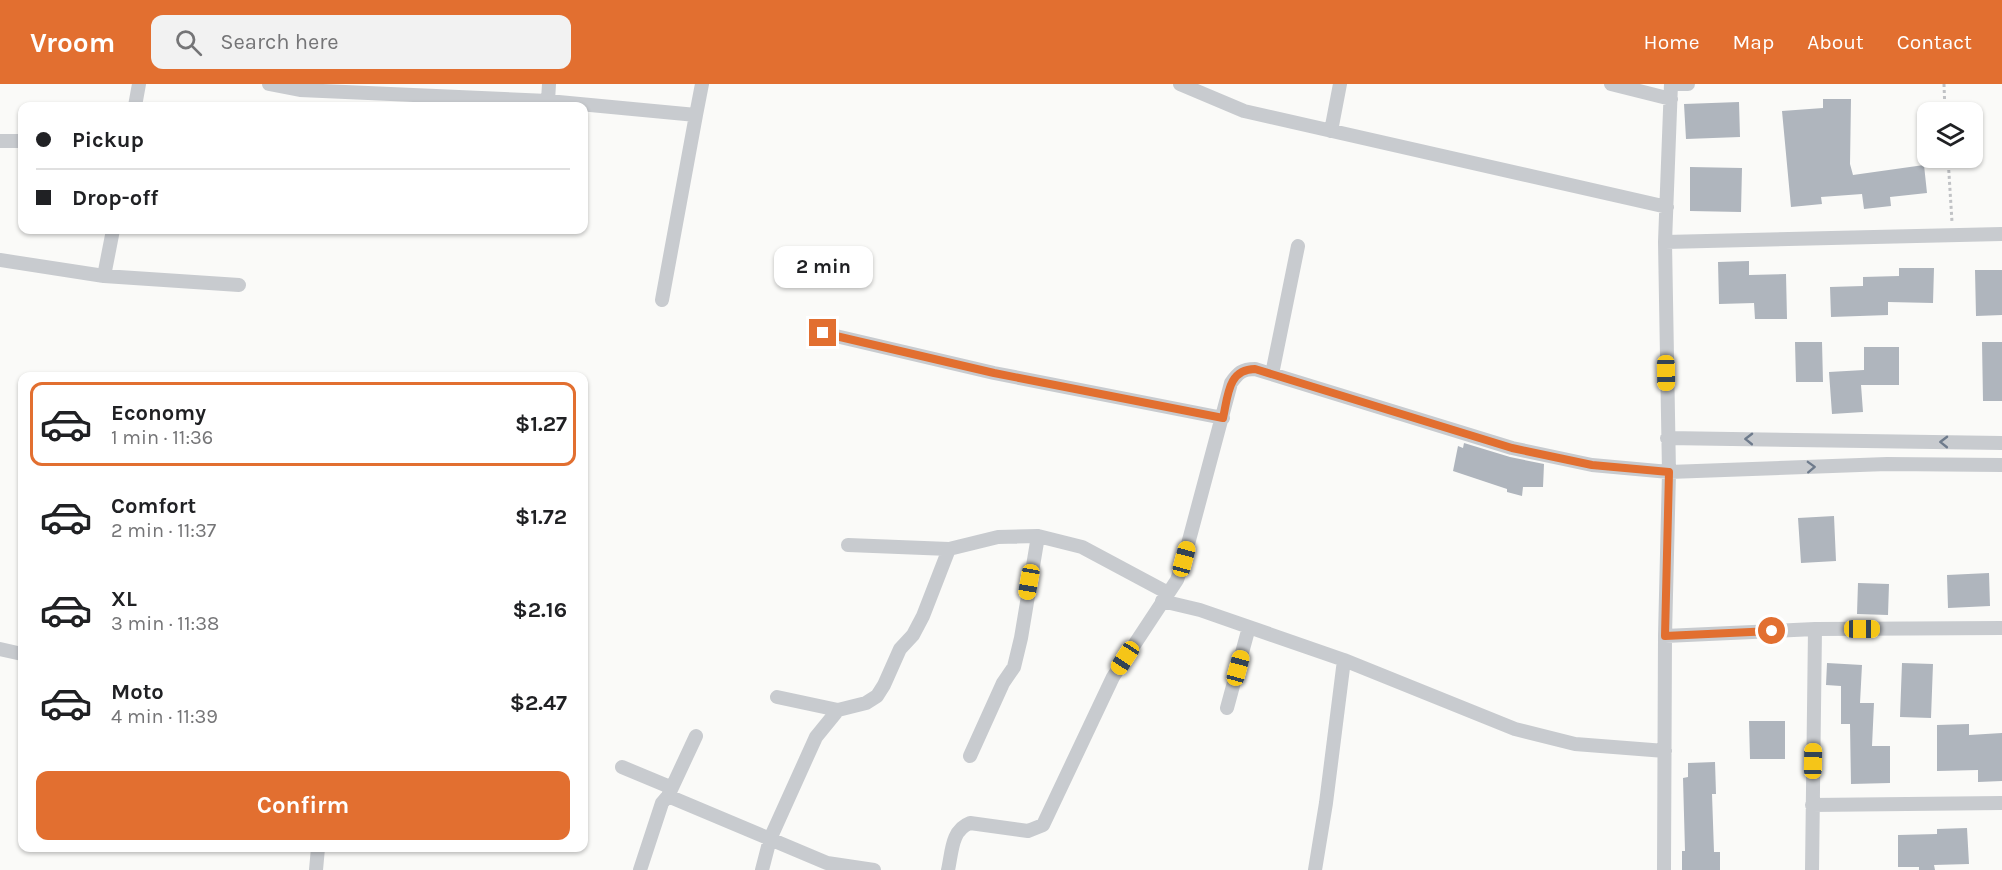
<!DOCTYPE html>
<html lang="en">
<head>
<meta charset="utf-8">
<style>
	body { margin:0; font-family:Karla,sans-serif; background:#f2f2f2; color:#202124; height:100vh; display:flex; flex-direction:column; font-size:22px; white-space:nowrap }
	* { box-sizing:border-box; margin:0 }
	p { font-size:20px; color:#757577 }
	.icon { flex:none; width:33px; height:33px; fill:none; stroke:currentColor; stroke-width:2; stroke-linecap:round; stroke-linejoin:round }
	.map { position:relative; flex:1; overflow:hidden }
	.details { position:absolute; left:18px; top:288px; width:570px; height:480px; display:flex; flex-direction:column; background:#fff; border-radius:12px; box-shadow:0 2px 4px #0004 }
	.details>* { flex:none }
	.banner { position:absolute; left:18px; top:18px; width:570px; height:132px; border-radius:12px; box-shadow:0 2px 4px #0004; display:grid; align-content:center; height:132px; padding:0 18px; background:#fff }
	.fabs { position:absolute; left:1917px; top:18px; display:grid; gap:12px }
	.fabs a { display:grid; place-items:center; width:66px; height:66px; border-radius:12px; background:#fff; box-shadow:0 2px 4px #0004; font-size:30px }
	.end { position:absolute; width:27px; height:27px; margin:-14px; border:8px solid #e26f30; background:#fff; box-shadow:0 0 0 3px #fff }
	.from { border-radius:50% }
	.bubble { position:absolute; height:42px; border-radius:12px; background:#fff; box-shadow:0 2px 4px #0004; font-size:20px; font-weight:700; line-height:42px; text-align:center }
	.car { position:absolute; width:18px; height:36px; margin:-18px -9px; border-radius:8px; box-shadow:0 0 4px 2px #0007; background:linear-gradient(#f5c518 24%,#345 0 40%,#f5c518 0 76%,#345 0 86%,#f5c518 0) }
	.banner b { display:flex; align-items:center; gap:21px; height:57px; font-size:22px }
	.banner b+b { border-top:2px solid #e0e0e0 }
	.banner i { width:15px; height:15px; background:#202124 }
	ul { padding:10px 0 0; list-style:none }
	li { display:flex; align-items:center; gap:18px; height:84px; margin:0 12px 9px; padding:0 6px; border:3px solid transparent; border-radius:12px }
	li div { flex:1 }
	li b { display:block; font-size:22px }
	li em { font-style:normal; font-weight:700 }
	li.active { border-color:#e26f30 }
	li>.icon { width:54px; height:54px; stroke-width:1.5 }
	.primary-button { display:flex; gap:12px; margin-top:auto; padding:12px 18px }
	.primary-button a { flex:1; height:69px; border-radius:12px; background:#e26f30; color:#fff; font-size:24px; font-weight:700; line-height:69px; text-align:center }
	header { display:flex; align-items:center; gap:36px; box-sizing:border-box; height:84px; padding:0 30px; background:#e26f30; color:#fff }
	header strong { font-size:28px }
	nav { display:flex; gap:33px; margin-inline-start:auto; font-size:21px }
	.search { width:420px; height:54px; background:#f2f2f2; display:flex; align-items:center; gap:15px; box-sizing:border-box; padding:0 21px; border-radius:12px; color:#757577; font-size:22px }
	.map>svg:first-child { display:block }
	.building { fill:#afb5bd }
	.lines { fill:none; stroke-linecap:round; stroke-linejoin:round }
	.path { stroke:#c0c2c5; stroke-width:3; stroke-dasharray:3 3; stroke-linecap:butt }
	.street { stroke:#c8cbcf; stroke-width:14 }
	.oneway { stroke:#6e7b8c }
	.route { stroke:#e26f30; stroke-width:8 }
</style>
</head>
<body>
<header>
<strong>Vroom</strong>
<div class="search"><svg class="icon" aria-label="search" viewBox="0 0 24 24"><circle cx="10" cy="10" r="6"/><path d="M15 15l6 6"/></svg>Search here</div>
<nav><a>Home</a><a>Map</a><a>About</a><a>Contact</a></nav>
</header>
<div class="map">
<svg width="2002" height="786" viewBox="0 0 2002 786">
	<rect width="100%" height="100%" fill="#fafaf8"/>
	<path class="building" d="M 1823,15 L 1851,15 L 1850,80 L 1853,91 L 1924,81 L 1927,109 L 1890,113 L 1891,122 L 1864,125 L 1862,110 L 1821,113 L 1822,120 L 1791,123 L 1782,27 L 1823,24 Z
		M 1739,18 L 1740,53 L 1686,55 L 1684,20 Z
		M 1690,83 L 1742,84 L 1741,128 L 1690,127 Z
		M 1749,177 L 1749,191 L 1786,190 L 1787,235 L 1755,235 L 1754,219 L 1719,220 L 1718,178 Z
		M 1899,184 L 1934,184 L 1933,219 L 1888,218 L 1888,231 L 1831,233 L 1830,203 L 1863,202 L 1863,193 L 1899,192 Z
		M 1975,186 L 2002,186 L 2002,231 L 1976,232 Z
		M 1795,258 L 1822,258 L 1823,298 L 1796,298 Z
		M 1982,258 L 2002,258 L 2002,317 L 1983,317 Z
		M 1864,263 L 1899,263 L 1899,301 L 1861,301 L 1863,328 L 1832,330 L 1829,288 L 1864,286 Z
		M 1464,359 L 1510,373 L 1544,380 L 1543,403 L 1523,403 L 1522,412 L 1507,408 L 1507,405 L 1453,387 L 1458,362 L 1463,364 Z
		M 1834,432 L 1836,477 L 1801,479 L 1798,434 Z
		M 1989,489 L 1990,522 L 1948,524 L 1947,491 Z
		M 1858,499 L 1889,500 L 1888,531 L 1857,530 Z
		M 1827,579 L 1862,581 L 1860,619 L 1874,619 L 1872,662 L 1890,662 L 1890,699 L 1851,700 L 1850,640 L 1841,640 L 1841,602 L 1826,601 Z
		M 1902,579 L 1933,580 L 1931,634 L 1900,633 Z
		M 1749,637 L 1785,637 L 1785,675 L 1750,675 Z
		M 1969,640 L 1969,651 L 2002,649 L 2002,697 L 1978,698 L 1978,686 L 1937,687 L 1937,641 Z
		M 1715,678 L 1716,710 L 1712,710 L 1714,768 L 1720,768 L 1720,786 L 1682,786 L 1682,767 L 1685,767 L 1683,694 L 1688,693 L 1688,679 Z
		M 1967,744 L 1969,780 L 1934,781 L 1935,786 L 1919,786 L 1919,783 L 1898,783 L 1898,751 L 1937,750 L 1937,745 Z"/>
	<g class="lines">
		<path class="path" d="M 1944,0 L 1945,28
			M 1948,74 L 1952,138"/>
		<path class="street" d="M 269,0 L 300,6 L 548,17 L 696,31 L 702,0
			M 1180,0 L 1244,27 L 1667,123
			M 1611,0 L 1671,15
			M 1671,0 L 1688,0
			M 548,17 L 549,0
			M 135,22 L 139,0
			M 1331,47 L 1340,0
			M 0,57 L 22,57
			M 1665,158 L 2002,150
			M 0,176 L 104,192 L 239,201
			M 104,192 L 113,146
			M 662,216 L 696,31
			M 823,249 L 994,289 L 1223,334
			M 1272,290 L 1298,162
			M 1667,354 L 2002,359
			M 848,461 L 949,465 L 998,453 L 1038,452 L 1082,463 L 1168,509
			M 1162,517 L 1200,526 L 1344,576 L 1515,645 L 1575,660 L 1665,667
			M 1665,552 L 1815,545 L 2002,544
			M 0,565 L 22,570
			M 777,613 L 838,626
			M 1227,624 L 1249,543
			M 970,672 L 1003,599 L 1014,583 L 1021,554 L 1038,452
			M 622,683 L 670,703
			M 668,712 L 696,652
			M 1812,721 L 2002,719
			M 316,786 L 318,764
			M 640,786 L 662,719 L 668,712 L 827,779 L 874,786
			M 762,786 L 770,755 L 816,653 L 838,626 L 866,619 L 877,612 L 884,601 L 900,565 L 913,551 L 923,532 L 949,465
			M 948,786 C 952,769 951,746 970,739 L 1028,747 L 1043,741 L 1113,593 L 1177,496 L 1184,475 L 1231,299 C 1238,289 1242,285 1255,285 L 1512,364 L 1592,381 L 1669,388 L 1887,380 L 2002,381
			M 1315,786 L 1326,719 L 1344,576
			M 1664,786 L 1665,552 L 1669,388 L 1665,158 L 1671,0
			M 1812,786 L 1815,545"/>
	</g>
	<defs><path id="oneway-chevron" d="M-2-3.5L2.5 0L-2 3.5" fill="none" stroke-width="1.6" stroke-linecap="round" stroke-linejoin="round" transform="scale(1.5)"/></defs>
	<g class="oneway">
		<use href="#oneway-chevron" transform="translate(1749 355) rotate(-179)"/>
		<use href="#oneway-chevron" transform="translate(1944 358) rotate(-179)"/>
		<use href="#oneway-chevron" transform="translate(1811 383) rotate(-2)"/>
	</g>
	<g class="lines">
		<path class="route" d="M 823,249 L 994,289 L 1223,334 C 1228,312 1228,285 1255,285 L 1512,364 L 1592,381 L 1669,388 L 1665,552 L 1772,547"/>
	</g>
</svg>
<div class="fabs">
<a><svg class="icon" aria-label="layers" viewBox="0 0 24 24"><path d="M12 4l9 5-9 5-9-5zM3 14l9 5 9-5"/></svg></a>
</div>
<i class="end from" style="left:1772px;top:547px"></i>
<i class="end" style="left:823px;top:249px"></i>
<div class="bubble" style="left:774px;top:162px;width:99px">2 min</div>
<i class="car" style="left:1666px;top:289px;rotate:179deg"></i>
<i class="car" style="left:1184px;top:475px;rotate:15deg"></i>
<i class="car" style="left:1029px;top:498px;rotate:190deg"></i>
<i class="car" style="left:1862px;top:545px;rotate:90deg"></i>
<i class="car" style="left:1125px;top:574px;rotate:213deg"></i>
<i class="car" style="left:1238px;top:584px;rotate:15deg"></i>
<i class="car" style="left:1813px;top:677px;rotate:1deg"></i>
<div class="banner">
<b><i class="from"></i>Pickup</b>
<b><i></i>Drop-off</b>
</div>
<section class="details">
<ul>
<li class="active"><svg class="icon" aria-label="car" viewBox="0 0 24 24"><path d="M5 17H2v-5l4-1 3-4h7l3 4 3 1v5h-3M9 17h6M6 11h13"/><circle cx="7" cy="17" r="2"/><circle cx="17" cy="17" r="2"/></svg><div><b>Economy</b><p>1 min · 11:36</p></div><em>$1.27</em></li>
<li><svg class="icon" aria-label="car" viewBox="0 0 24 24"><path d="M5 17H2v-5l4-1 3-4h7l3 4 3 1v5h-3M9 17h6M6 11h13"/><circle cx="7" cy="17" r="2"/><circle cx="17" cy="17" r="2"/></svg><div><b>Comfort</b><p>2 min · 11:37</p></div><em>$1.72</em></li>
<li><svg class="icon" aria-label="car" viewBox="0 0 24 24"><path d="M5 17H2v-5l4-1 3-4h7l3 4 3 1v5h-3M9 17h6M6 11h13"/><circle cx="7" cy="17" r="2"/><circle cx="17" cy="17" r="2"/></svg><div><b>XL</b><p>3 min · 11:38</p></div><em>$2.16</em></li>
<li><svg class="icon" aria-label="car" viewBox="0 0 24 24"><path d="M5 17H2v-5l4-1 3-4h7l3 4 3 1v5h-3M9 17h6M6 11h13"/><circle cx="7" cy="17" r="2"/><circle cx="17" cy="17" r="2"/></svg><div><b>Moto</b><p>4 min · 11:39</p></div><em>$2.47</em></li>
</ul>
<div class="primary-button"><a>Confirm</a></div>
</section>
</div>
</body>
</html>
